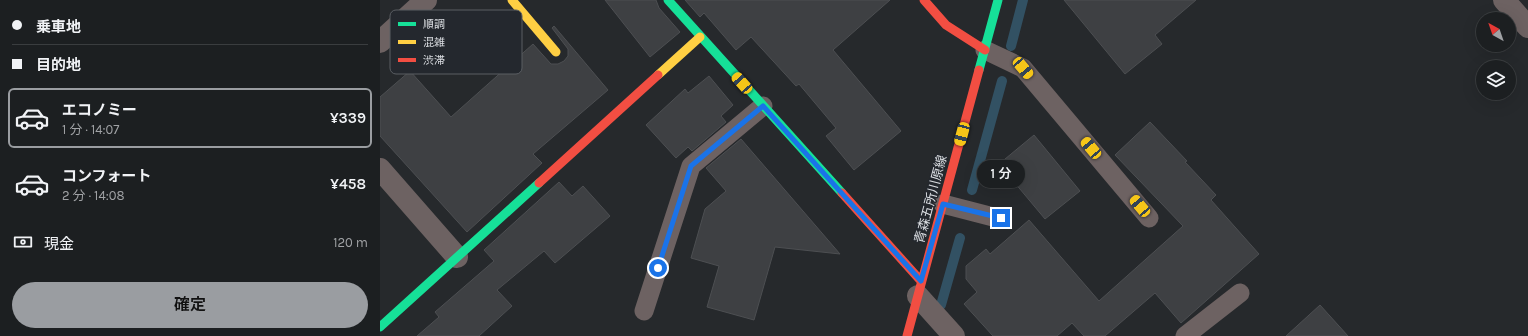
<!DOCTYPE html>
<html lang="ja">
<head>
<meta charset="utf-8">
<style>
	body { margin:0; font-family:Karla,"Noto Sans JP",sans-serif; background:#292c2e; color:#f1f3f6; height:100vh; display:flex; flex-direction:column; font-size:15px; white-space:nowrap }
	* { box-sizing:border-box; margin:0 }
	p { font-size:13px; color:#a0a2a5 }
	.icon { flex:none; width:22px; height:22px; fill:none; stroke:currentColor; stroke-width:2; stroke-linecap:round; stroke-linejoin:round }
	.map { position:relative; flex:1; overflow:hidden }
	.side { display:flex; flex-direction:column; background:#1c1f21; width:380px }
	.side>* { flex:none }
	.guide { display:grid; align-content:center; height:88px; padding:0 12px; background:#1c1f21 }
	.needle { width:26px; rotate:320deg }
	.buttons { position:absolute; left:1096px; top:12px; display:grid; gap:8px }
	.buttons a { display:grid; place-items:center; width:40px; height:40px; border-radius:50%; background:#1c1f21; box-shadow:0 4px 16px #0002,0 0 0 1px #3a3d3f; font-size:20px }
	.end { position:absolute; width:18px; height:18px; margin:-9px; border:5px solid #1a73e8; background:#fff; box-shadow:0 0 0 2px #fff }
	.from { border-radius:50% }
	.bubble { position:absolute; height:28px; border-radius:14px; background:#1c1f21; box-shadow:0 4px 16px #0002,0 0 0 1px #3a3d3f; font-size:13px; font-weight:600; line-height:28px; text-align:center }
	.car { position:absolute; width:12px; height:24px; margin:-12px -6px; border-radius:5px; box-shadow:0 0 3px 1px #0007; background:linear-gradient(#f5c518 24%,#345 0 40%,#f5c518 0 76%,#345 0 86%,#f5c518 0) }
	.guide b { display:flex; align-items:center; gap:14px; height:38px; font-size:15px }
	.guide b+b { border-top:1px solid #3a3d3f }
	.guide i { width:10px; height:10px; background:#f1f3f6 }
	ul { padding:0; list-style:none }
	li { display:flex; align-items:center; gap:12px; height:60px; margin:0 8px 6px; padding:0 4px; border:2px solid transparent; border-radius:6px }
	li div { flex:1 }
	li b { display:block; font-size:15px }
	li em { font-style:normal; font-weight:600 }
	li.active { border-color:#9a9da1 }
	li>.icon { width:36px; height:36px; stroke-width:1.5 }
	.pay { display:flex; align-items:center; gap:10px; height:44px; padding:0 12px; font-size:15px }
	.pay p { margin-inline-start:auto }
	.cta { display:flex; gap:8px; margin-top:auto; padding:8px 12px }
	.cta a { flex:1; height:46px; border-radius:24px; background:#9a9da1; color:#111; font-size:16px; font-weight:600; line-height:46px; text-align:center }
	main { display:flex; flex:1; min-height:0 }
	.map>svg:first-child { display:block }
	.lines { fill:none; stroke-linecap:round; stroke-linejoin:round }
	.stream { stroke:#325163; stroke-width:10 }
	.building { fill:#3e4043; stroke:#4d4f52 }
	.lane { stroke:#6d6262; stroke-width:19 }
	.street { stroke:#6d6262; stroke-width:22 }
	.fast { stroke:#16e098; stroke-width:9 }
	.slow { stroke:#ffcf43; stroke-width:9 }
	.jam { stroke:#f24e42; stroke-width:9 }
	.route { stroke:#1a73e8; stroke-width:5 }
	.labels { text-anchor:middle; stroke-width:3; stroke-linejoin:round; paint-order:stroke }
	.street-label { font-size:13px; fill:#d9dce0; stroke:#24282e }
	.key { fill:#24282e; stroke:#5a5e63; stroke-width:1 }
	.key-label { font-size:11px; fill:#d9dce0 }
</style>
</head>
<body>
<main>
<section class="side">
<div class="guide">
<b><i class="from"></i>乗車地</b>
<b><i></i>目的地</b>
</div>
<ul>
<li class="active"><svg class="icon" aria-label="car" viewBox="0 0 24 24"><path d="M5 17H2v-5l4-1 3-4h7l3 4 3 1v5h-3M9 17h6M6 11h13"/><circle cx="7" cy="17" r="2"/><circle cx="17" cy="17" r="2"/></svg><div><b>エコノミー</b><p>1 分 · 14:07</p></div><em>¥339</em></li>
<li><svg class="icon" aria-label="car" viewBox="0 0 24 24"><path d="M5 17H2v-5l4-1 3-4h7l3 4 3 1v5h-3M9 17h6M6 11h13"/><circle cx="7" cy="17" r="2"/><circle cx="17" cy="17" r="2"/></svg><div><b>コンフォート</b><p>2 分 · 14:08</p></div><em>¥458</em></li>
</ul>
<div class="pay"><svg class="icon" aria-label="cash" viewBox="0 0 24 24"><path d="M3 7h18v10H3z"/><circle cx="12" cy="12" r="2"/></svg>現金<p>120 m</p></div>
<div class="cta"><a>確定</a></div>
</section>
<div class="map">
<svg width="1148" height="336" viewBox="0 0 1148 336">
	<rect width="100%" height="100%" fill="#26292c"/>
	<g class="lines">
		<path class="stream" d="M 631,46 L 643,0
			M 592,190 L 622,81
			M 561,305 L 580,238"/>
	</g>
	<path class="building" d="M 225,0 L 276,0 L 279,8 L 300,32 L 270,57 Z
		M 305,0 L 510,0 L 453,50 L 521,131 L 474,170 L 446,136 L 456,128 L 419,84 L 416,86 L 371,37 L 356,50 L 324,13 L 320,17 Z
		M 684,0 L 816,0 L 775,35 L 782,44 L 745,74 Z
		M 174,26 L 228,90 L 153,154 L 162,163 L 87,232 L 0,136 L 0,97 L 30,71 L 71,117 L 153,44 L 171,64 L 178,64 L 184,61 L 188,56 L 188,49 L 172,28 Z
		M 329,76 L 353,105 L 341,116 L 346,122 L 312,151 L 308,147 L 296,158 L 266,125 L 305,89 L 308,93 Z
		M 770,122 L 807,161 L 805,162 L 836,195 L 831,200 L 879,254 L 801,323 L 775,293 L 725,336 L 704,336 L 692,323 L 677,336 L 613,336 L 584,304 L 597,292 L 586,279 L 586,266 L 606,249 L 610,254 L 649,220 L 719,301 L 803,226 L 735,155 Z
		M 654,135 L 700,191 L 665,219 L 619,164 Z
		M 361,139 L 460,254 L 395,247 L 374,320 L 327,307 L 339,266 L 311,258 L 325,209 L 346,191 L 326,168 Z
		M 179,182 L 192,196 L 203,186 L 230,216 L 175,263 L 164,251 L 117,290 L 132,306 L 99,336 L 37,336 L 59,317 L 55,312 L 114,261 L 104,250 Z
		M 940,305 L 968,336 L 906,336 Z"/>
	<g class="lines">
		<path class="lane" d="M 605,50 L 643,68 L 769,218
			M 563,204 L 621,219
			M 264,311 L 311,166 L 383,106
			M 805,336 L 860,293"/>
		<path class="street" d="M 1124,0 L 1148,27
			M 0,42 L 46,0
			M 0,169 L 77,257
			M 538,296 L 574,336"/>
		<path class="fast" d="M 288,0 L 462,193
			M 599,70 L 618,0
			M 0,327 L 159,183"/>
		<path class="slow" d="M 132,0 L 176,52
			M 278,75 L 320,37"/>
		<path class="jam" d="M 544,0 L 566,25 L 605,50
			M 159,183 L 278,75
			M 462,193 L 541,281
			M 527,336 L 599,70"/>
	</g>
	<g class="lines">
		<path class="route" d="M 278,268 L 311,166 L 383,106 L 541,281 L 563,204 L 621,218"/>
	</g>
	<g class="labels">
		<g class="street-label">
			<text transform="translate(550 199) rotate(-75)" y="5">青森五所川原線</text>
		</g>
	</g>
	<rect x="10" y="10" width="132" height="64" rx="6" class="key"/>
	<rect x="18" y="22" width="18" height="4" fill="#16e098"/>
	<rect x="18" y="40" width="18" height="4" fill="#ffcf43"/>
	<rect x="18" y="58" width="18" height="4" fill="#f24e42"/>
	<g class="key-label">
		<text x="43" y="28">順調</text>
		<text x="43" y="46">混雑</text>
		<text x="43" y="64">渋滞</text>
	</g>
</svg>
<div class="buttons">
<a><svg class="needle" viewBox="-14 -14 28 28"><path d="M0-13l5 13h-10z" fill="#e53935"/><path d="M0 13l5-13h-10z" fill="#a0a2a5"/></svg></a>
<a><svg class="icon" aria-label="layers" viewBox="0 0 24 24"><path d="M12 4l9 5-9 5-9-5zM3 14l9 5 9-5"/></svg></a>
</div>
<i class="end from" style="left:278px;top:268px"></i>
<i class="end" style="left:621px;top:218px"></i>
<div class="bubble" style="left:597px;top:160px;width:48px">1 分</div>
<i class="car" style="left:643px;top:68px;rotate:140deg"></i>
<i class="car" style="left:362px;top:83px;rotate:318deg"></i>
<i class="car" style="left:582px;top:134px;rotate:195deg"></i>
<i class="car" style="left:711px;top:148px;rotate:320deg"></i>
<i class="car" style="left:760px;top:206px;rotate:320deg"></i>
</div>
</main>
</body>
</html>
